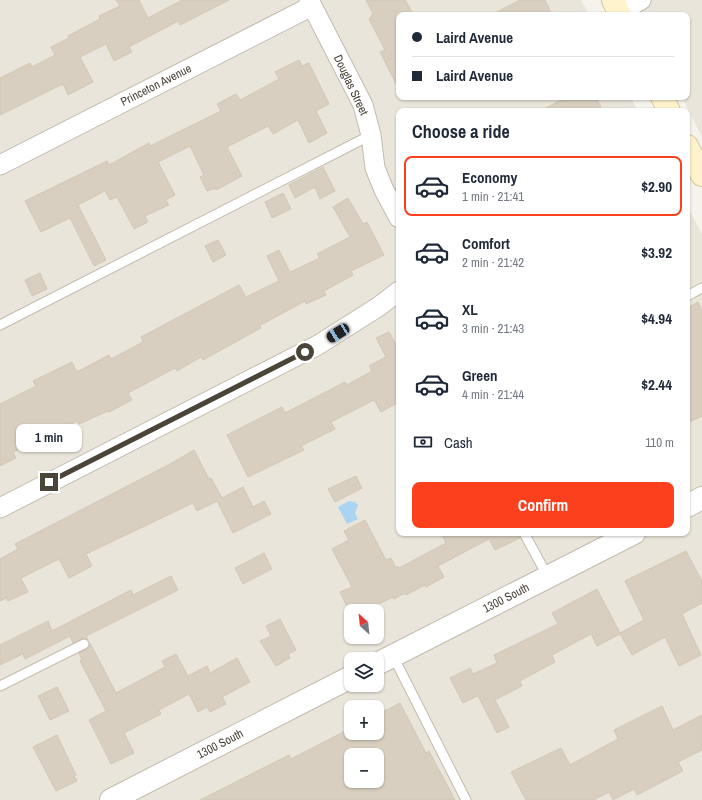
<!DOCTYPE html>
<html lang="en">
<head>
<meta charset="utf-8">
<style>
	body { margin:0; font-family:"Archivo Narrow",sans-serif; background:#f2f2f3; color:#1f2937; height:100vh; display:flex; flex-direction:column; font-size:15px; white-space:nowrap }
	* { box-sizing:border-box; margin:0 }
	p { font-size:13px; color:#747a83 }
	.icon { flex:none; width:22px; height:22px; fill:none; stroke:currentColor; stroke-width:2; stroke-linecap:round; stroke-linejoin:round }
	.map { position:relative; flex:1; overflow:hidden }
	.side { position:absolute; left:396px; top:108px; width:294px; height:428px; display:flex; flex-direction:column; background:#fff; border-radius:8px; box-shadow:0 1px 3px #0004 }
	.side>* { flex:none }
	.banner { position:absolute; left:396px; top:12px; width:294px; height:88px; border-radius:8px; box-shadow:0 1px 3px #0004; display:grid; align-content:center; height:88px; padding:0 16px; background:#fff }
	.needle { width:26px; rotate:333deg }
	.tools { position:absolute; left:344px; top:604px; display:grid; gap:8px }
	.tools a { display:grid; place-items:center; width:40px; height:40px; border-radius:8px; background:#fff; box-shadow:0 1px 3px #0004; font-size:20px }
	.end { position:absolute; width:18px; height:18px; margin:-9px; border:5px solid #4b4439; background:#fff; box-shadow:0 0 0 2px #fff }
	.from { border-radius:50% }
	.bubble { position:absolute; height:28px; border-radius:8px; background:#fff; box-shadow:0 1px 3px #0004; font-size:13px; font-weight:700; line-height:28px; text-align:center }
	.car { position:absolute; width:12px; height:24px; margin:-12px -6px; border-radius:5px; box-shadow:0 0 3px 1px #0007; background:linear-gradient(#222 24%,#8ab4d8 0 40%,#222 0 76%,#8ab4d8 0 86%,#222 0) }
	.banner b { display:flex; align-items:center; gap:14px; height:38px; font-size:15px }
	.banner b+b { border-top:1px solid #e0e1e3 }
	.banner i { width:10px; height:10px; background:#1f2937 }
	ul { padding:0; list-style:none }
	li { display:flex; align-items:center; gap:12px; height:60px; margin:0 8px 6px; padding:0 8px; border:2px solid transparent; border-radius:8px }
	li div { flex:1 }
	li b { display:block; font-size:15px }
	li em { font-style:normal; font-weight:700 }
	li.active { border-color:#fc3f1d }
	li>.icon { width:36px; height:36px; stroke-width:1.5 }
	h2 { padding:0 16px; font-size:18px; line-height:48px }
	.pay { display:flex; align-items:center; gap:10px; height:44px; padding:0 16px; font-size:15px }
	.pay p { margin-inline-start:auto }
	.button { display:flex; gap:8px; margin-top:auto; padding:8px 16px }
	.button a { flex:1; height:46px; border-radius:8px; background:#fc3f1d; color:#fff; font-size:16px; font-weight:700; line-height:46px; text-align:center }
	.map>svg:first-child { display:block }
	.residential { fill:#eae5da; fill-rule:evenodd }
	.water { fill:#a9d4f2 }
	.building { fill:#d8cfc1; stroke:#d3c7b4; fill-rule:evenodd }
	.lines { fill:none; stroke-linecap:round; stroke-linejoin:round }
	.service-casing { stroke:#c2bbae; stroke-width:11 }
	.minor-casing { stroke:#c2bbae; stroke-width:21 }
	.tertiary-casing { stroke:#c2bbae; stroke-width:24 }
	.secondary-casing { stroke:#d6c79b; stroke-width:24 }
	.service { stroke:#fff; stroke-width:9 }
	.minor { stroke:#fff; stroke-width:19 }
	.tertiary { stroke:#fff; stroke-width:22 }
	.secondary { stroke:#fff3cd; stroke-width:22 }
	.route { stroke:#4b4439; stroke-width:5 }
	.labels { text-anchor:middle; stroke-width:3; stroke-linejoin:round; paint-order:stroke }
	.street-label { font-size:12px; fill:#4b4439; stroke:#fff }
</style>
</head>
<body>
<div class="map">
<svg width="702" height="800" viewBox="0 0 702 800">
	<rect width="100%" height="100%" fill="#f6f3ec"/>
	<path class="residential" d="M 0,0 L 581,0 L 589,15 L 399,15 L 399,97 L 631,97 L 638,111 L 399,111 L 399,533 L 687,533 L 687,205 L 702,234 L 702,800 L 0,800 ZM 351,611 L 377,611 L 377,637 L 351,637 ZM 351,659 L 377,659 L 377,685 L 351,685 ZM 351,707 L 377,707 L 377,733 L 351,733 ZM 351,755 L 377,755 L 377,781 L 351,781 Z
		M 633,0 L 702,0 L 702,137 L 682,97 L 687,97 L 687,15 L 640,15 Z"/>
	<path class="water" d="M 349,501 L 355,502 L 358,505 L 355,513 L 358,519 L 347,524 L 338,507 Z"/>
	<path class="building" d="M 116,0 L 139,0 L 148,18 L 182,0 L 229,0 L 180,25 L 178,21 L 129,47 L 132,52 L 114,61 L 106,44 L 80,57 L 93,82 L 68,95 L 63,84 L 0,115 L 0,78 L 30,63 L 32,67 L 55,55 L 51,47 L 69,38 L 68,36 L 100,19 L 99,16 L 120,6 Z
		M 366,0 L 405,0 L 414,15 L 399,15 L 399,90 L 380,52 L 385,50 L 369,19 L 373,14 Z
		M 520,0 L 545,0 L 552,15 L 491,15 Z
		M 299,60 L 302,66 L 309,63 L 329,104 L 316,111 L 327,133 L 309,143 L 298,120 L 273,134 L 268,126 L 227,147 L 242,176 L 216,190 L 215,188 L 207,191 L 200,177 L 204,175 L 190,146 L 158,162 L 175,195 L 166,200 L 169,205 L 145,216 L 148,222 L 134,229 L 117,197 L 110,200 L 105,191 L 78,205 L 106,260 L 94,266 L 70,218 L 41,232 L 25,201 L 107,161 L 109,165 L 149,143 L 150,146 L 221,111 L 217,104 L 236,94 L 240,100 L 279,79 L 275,72 Z
		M 567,97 L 596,97 L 601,107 L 593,111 L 540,111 Z
		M 323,167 L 335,191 L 320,199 L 315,187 L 295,198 L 289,185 Z
		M 283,193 L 291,209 L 272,218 L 265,202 Z
		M 348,198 L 363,224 L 367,222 L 384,255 L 351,271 L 353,275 L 324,291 L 326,295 L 306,304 L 305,301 L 259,326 L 261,328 L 203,360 L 201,357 L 177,371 L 175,368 L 128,393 L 132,400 L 109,412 L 108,411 L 79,424 L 77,421 L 13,452 L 16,458 L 0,466 L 0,404 L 36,386 L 33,381 L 72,362 L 77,372 L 109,355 L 111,359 L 143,342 L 141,337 L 239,285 L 246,297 L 279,281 L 267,256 L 279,250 L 290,272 L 320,258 L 317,254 L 350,237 L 333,207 Z
		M 218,240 L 226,255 L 213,262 L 205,246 Z
		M 40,273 L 47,289 L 32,296 L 25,280 Z
		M 698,302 L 702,311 L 702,416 L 687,423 L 687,308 Z
		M 389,332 L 399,350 L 399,402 L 381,412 L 374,400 L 331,422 L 335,429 L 301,446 L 304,450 L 248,477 L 227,435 L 282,407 L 285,413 L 345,382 L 347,385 L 372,371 L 369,366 L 386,357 L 376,338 Z
		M 194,450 L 209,479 L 211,478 L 222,498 L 243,487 L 253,507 L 264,501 L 271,514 L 233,533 L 217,501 L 197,511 L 193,503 L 86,554 L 92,566 L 69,578 L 59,559 L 21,578 L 28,592 L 8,601 L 6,598 L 0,601 L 0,559 L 18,549 L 15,544 L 172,463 Z
		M 356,476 L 362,488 L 335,502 L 328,489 Z
		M 365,520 L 386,560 L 391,558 L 396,568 L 398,566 L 399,568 L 446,543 L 441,533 L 518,533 L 520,538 L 495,550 L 489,539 L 438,566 L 444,577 L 426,587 L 425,585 L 406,595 L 405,593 L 394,599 L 393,597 L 364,611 L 349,611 L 340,592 L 352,587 L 332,549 L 349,540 L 344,531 Z
		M 686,551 L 702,581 L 702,603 L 682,614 L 701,655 L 679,666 L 665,637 L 632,655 L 620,634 L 597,646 L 591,634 L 552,655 L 555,662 L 520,681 L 522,686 L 495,700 L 509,727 L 497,733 L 478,696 L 463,703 L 450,678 L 470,668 L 473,674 L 497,663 L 494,655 L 558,624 L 552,613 L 597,589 L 620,633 L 644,620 L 625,581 Z
		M 264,553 L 272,569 L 243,584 L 235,568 Z
		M 171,576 L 178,590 L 86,636 L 88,640 L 84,638 L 73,643 L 70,636 L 25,659 L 23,654 L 0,665 L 0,645 L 48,621 L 52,631 L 131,590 L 133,595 Z
		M 280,619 L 296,650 L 288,654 L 290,658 L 276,666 L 260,641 L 271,636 L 266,626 Z
		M 90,643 L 116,693 L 165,667 L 162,661 L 176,654 L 188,676 L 207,666 L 210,673 L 237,658 L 250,682 L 222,697 L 226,704 L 210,712 L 207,707 L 198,712 L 189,694 L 159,710 L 161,714 L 124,733 L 134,753 L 111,764 L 89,720 L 106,711 L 80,661 L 82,660 L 79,653 L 89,648 Z
		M 57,687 L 69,711 L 50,720 L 38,696 Z
		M 400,703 L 426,753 L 429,751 L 455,800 L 200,800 L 289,755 L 291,759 L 351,728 L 351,733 L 377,733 L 377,715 ZM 351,755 L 377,755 L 377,781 L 351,781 Z
		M 662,706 L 673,730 L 702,715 L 702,750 L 678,762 L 683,771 L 637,795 L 634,789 L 613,800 L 609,792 L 594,800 L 526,800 L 511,772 L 561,748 L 570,765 L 618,739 L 614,730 Z
		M 57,735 L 76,775 L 74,776 L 77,781 L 56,791 L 33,747 Z"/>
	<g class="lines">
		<defs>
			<path id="service" d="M 687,296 L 702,288
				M 0,325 L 371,135
				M 524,533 L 548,577
				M 393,656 L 466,800
				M 0,686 L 84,644"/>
			<path id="minor" d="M 309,0 L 363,105 L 371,135 L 375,168 L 384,190 L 399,218
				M 619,12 L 641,0
				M 0,165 L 312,6
				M 0,508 L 318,345 L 378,307 L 399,291"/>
			<path id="tertiary" d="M 687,506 L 702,498
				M 377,664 L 634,533
				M 111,800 L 351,677"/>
			<path id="secondary" d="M 613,0 L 620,15
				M 662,97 L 669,111
				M 687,146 L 702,175"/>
		</defs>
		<use href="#service" class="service-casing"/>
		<use href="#minor" class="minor-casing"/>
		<use href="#tertiary" class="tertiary-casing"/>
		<use href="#secondary" class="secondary-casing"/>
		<use href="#service" class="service"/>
		<use href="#minor" class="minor"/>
		<use href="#tertiary" class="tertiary"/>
		<use href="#secondary" class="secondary"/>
	</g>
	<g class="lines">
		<path class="route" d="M 49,482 L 305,352"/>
	</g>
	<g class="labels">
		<g class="street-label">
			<text transform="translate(156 85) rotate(-27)" y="4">Princeton Avenue</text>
			<text transform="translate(351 85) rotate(65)" y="4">Douglas Street</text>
			<text transform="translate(506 598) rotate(-27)" y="4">1300 South</text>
			<text transform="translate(220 744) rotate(-27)" y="4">1300 South</text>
		</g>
	</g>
</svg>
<div class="tools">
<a><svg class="needle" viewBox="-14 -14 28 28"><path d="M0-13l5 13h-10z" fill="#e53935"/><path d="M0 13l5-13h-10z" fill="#747a83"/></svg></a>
<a><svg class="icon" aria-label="layers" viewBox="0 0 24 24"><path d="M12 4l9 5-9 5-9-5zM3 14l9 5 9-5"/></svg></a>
<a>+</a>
<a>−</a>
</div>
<i class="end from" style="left:305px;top:352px"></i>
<i class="end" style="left:49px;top:482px"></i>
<div class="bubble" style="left:16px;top:424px;width:66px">1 min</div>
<i class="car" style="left:338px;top:333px;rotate:238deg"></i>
<div class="banner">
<b><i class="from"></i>Laird Avenue</b>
<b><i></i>Laird Avenue</b>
</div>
<section class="side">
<h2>Choose a ride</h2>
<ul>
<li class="active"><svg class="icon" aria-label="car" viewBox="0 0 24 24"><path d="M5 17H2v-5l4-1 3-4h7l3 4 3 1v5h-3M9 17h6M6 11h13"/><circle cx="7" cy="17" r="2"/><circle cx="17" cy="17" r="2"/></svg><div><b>Economy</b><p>1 min · 21:41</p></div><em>$2.90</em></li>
<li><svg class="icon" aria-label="car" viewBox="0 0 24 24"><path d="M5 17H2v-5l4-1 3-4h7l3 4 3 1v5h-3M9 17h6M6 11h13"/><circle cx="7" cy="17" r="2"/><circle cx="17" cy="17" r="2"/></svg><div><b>Comfort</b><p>2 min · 21:42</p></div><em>$3.92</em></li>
<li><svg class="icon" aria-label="car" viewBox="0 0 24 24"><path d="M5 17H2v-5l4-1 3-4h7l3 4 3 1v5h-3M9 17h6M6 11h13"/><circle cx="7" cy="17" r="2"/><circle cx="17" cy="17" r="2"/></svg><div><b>XL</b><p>3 min · 21:43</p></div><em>$4.94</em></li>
<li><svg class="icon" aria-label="car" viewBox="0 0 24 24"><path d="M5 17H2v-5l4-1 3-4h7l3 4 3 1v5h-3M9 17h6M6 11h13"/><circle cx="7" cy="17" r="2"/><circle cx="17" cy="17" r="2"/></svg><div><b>Green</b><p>4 min · 21:44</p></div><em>$2.44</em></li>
</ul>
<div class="pay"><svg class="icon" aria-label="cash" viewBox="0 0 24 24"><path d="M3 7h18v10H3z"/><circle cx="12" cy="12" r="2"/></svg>Cash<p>110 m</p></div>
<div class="button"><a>Confirm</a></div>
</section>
</div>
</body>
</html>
